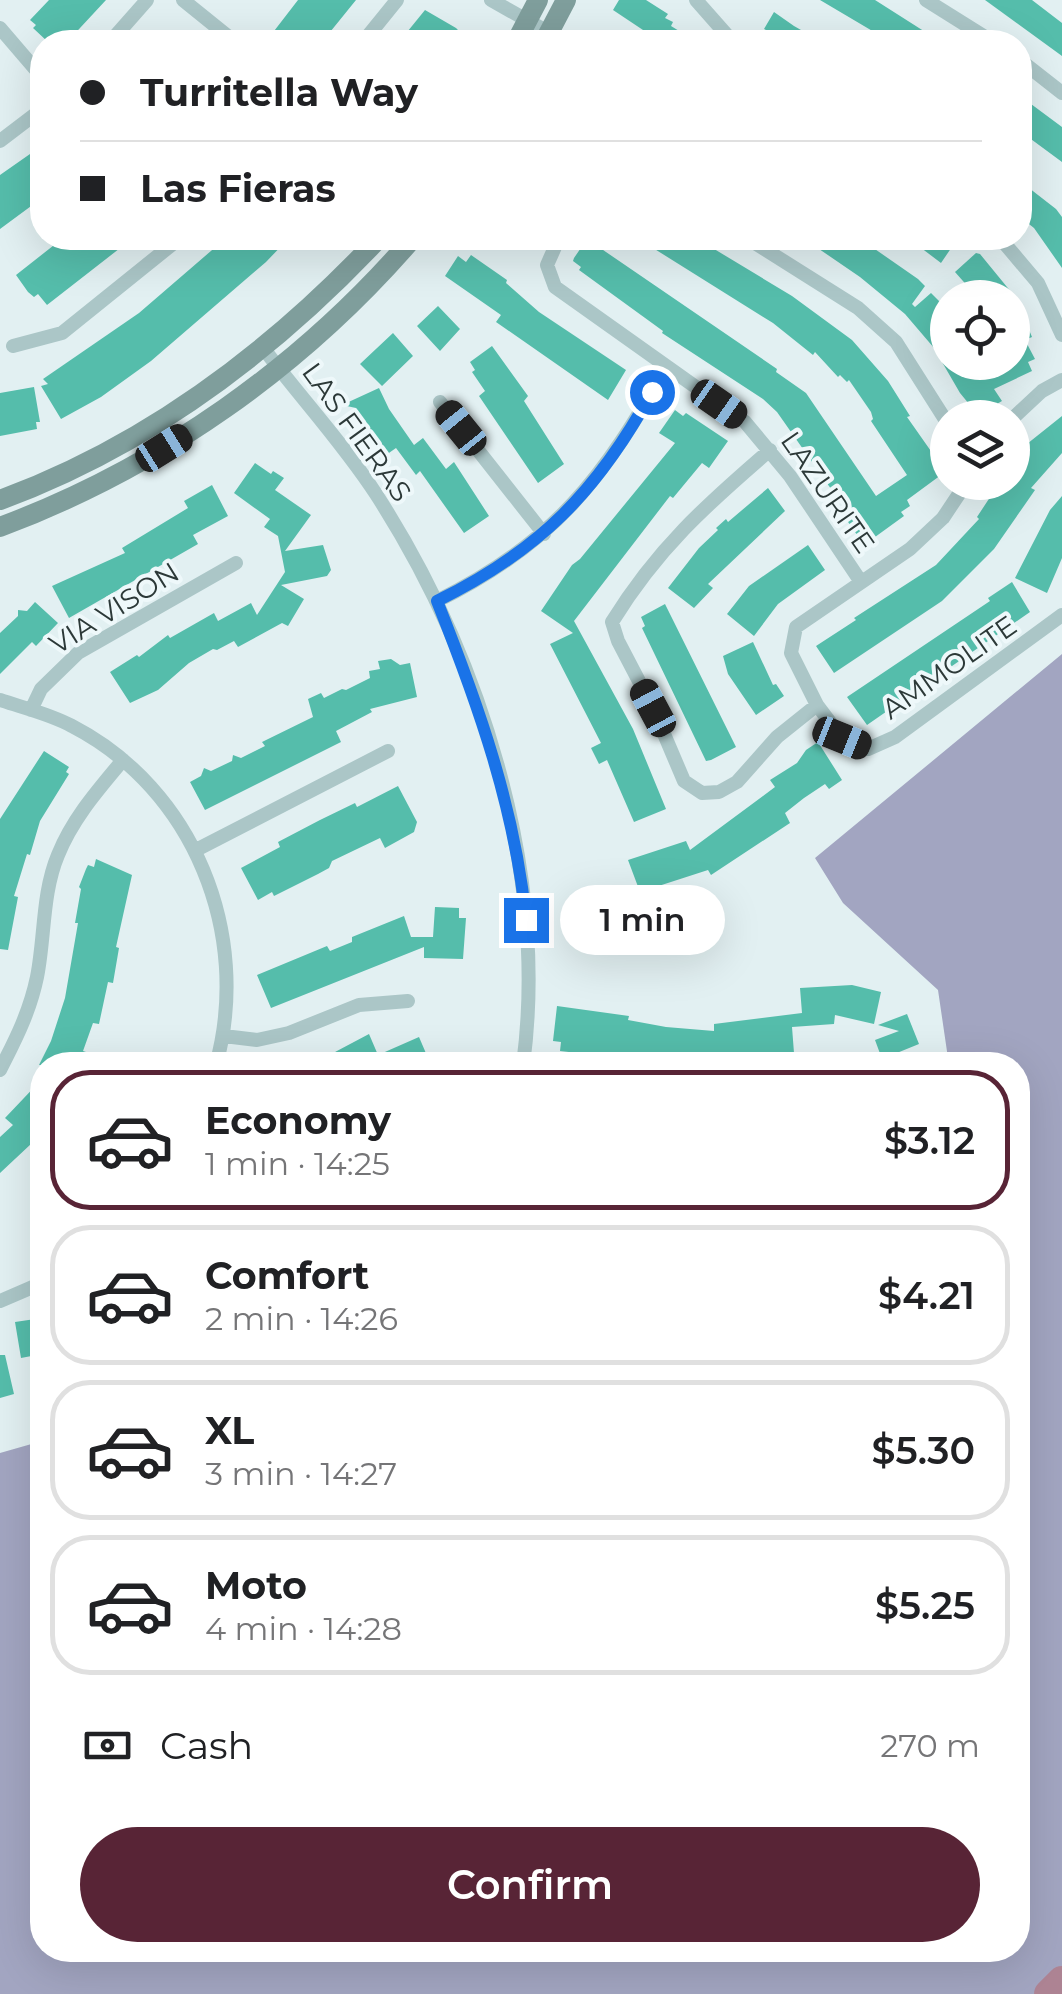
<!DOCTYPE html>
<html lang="en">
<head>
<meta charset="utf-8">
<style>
	body { margin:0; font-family:Montserrat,sans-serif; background:#f2f2f2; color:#202124; height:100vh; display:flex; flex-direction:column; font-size:38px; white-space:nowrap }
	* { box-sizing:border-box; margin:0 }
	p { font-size:32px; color:#757577 }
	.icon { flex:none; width:55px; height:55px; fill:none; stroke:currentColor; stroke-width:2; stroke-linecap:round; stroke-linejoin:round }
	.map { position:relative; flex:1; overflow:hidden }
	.drawer { position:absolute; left:30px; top:1052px; width:1000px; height:910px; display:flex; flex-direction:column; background:#fff; border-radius:40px; box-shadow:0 10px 40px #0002 }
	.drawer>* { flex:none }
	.top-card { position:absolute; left:30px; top:30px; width:1002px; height:220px; border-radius:40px; box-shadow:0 10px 40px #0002; display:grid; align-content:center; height:220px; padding:0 50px; background:#fff }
	.controls { position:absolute; left:930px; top:280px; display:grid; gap:20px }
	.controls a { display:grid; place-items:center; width:100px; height:100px; border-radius:50%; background:#fff; box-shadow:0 10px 40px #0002; font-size:50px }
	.end { position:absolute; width:45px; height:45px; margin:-22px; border:12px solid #1a73e8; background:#fff; box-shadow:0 0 0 5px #fff }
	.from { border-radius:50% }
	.bubble { position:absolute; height:70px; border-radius:35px; background:#fff; box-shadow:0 10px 40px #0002; font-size:32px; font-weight:600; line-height:70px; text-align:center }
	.car { position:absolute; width:30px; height:60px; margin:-30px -15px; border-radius:12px; box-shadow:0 0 8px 2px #0007; background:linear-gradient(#222 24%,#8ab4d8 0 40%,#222 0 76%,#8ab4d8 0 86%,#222 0) }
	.top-card b { display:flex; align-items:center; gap:35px; height:95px; font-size:38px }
	.top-card b+b { border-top:2px solid #e0e0e0 }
	.top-card i { width:25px; height:25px; background:#202124 }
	ul { padding:18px 0 0; list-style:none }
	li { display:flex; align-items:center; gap:30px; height:140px; margin:0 20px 15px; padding:0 30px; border:5px solid #e0e0e0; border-radius:40px }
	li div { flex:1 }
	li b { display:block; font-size:38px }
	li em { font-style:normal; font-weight:600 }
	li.on { border-color:#582436 }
	li>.icon { width:90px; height:90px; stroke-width:1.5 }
	.pay { display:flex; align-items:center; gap:25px; height:110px; padding:0 50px; font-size:38px }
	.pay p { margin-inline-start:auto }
	.primary-button { display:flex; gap:20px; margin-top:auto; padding:20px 50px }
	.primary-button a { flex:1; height:115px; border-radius:60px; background:#582436; color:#fff; font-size:40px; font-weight:600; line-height:115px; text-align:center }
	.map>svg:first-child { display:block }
	.green { fill:#a2a5c1 }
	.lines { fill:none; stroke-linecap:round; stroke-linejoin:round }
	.river { stroke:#ad8393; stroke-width:30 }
	.building { fill:#55bdab }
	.minor { stroke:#abc6c7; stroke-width:14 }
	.secondary { stroke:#7f9e9c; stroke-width:20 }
	.route { stroke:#1a73e8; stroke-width:12 }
	.labels { text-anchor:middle; stroke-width:8; stroke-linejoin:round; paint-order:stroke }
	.street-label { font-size:28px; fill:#2c3938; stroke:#eef8fa }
</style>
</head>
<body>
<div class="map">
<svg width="1062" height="1994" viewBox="0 0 1062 1994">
	<rect width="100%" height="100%" fill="#e2f0f2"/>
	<path class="green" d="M 1062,654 L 1062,1994 L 0,1994 L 0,1453 L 42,1441 L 42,1950 L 1018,1950 L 1018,1065 L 949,1065 L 938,990 L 843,903 L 815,858 Z"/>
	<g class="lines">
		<path class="river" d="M 1049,1994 L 1062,1981"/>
	</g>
	<path class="building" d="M 49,0 L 106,0 L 67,42 L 48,42 L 33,28 L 36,25 L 30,20 Z
		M 298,0 L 356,0 L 322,42 L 280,42 L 271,35 Z
		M 619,0 L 646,0 L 668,14 L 665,18 L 673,22 L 671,26 L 697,42 L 661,42 L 613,10 Z
		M 820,0 L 875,0 L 941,42 L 891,42 Z
		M 985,0 L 1032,0 L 1062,23 L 1062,56 Z
		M 425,10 L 456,28 L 462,34 L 455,42 L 399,42 Z
		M 774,12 L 794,26 L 822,42 L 769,42 L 774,34 L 764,29 Z
		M 1020,102 L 1025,106 L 1031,104 L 1062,127 L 1062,162 L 1020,131 Z
		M 30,154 L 38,165 L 42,162 L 42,198 L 0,229 L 0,175 Z
		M 1020,181 L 1056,209 L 1062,217 L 1062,268 L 1034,228 L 1020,217 Z
		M 63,238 L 133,238 L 47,305 L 38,294 L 34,297 L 28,292 L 16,275 Z
		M 226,238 L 289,238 L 266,262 L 151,361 L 101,397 L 61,419 L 41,386 L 48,384 L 43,379 L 139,313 Z
		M 637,238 L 696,238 L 792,296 L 852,340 L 888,381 L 910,416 L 907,417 L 940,464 L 936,467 L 941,475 L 907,500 L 910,506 L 901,512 L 904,516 L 864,545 L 846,519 L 850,516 L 777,412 L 763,399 L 662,333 L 663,331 L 579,270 L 581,267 L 573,261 L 574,258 L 587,239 L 777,369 L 776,372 L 806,393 L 876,496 L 907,475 L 871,421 L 873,419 L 871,412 L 849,380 L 847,382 L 840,375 L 838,377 L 815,352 L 813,355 L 773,323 Z
		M 803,238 L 859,238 L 918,279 L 925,286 L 912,304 L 915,307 L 931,293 L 948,310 L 948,362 L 1012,362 L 1012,298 L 978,298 L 955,272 L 976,253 L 980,254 L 1016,298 L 1032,337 L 1025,340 L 1035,359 L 1028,362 L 1032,371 L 994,389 L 1002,401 L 978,415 L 960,393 L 942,362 L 946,362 L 905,314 L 860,277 Z
		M 908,238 L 958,238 L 941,263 Z
		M 471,255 L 507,280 L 506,283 L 539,312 L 626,370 L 608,400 L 496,322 L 501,315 L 445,276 L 458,256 L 466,262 Z
		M 438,306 L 460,329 L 440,351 L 417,326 Z
		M 393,333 L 413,356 L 382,386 L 360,364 Z
		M 492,346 L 528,396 L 524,401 L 564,464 L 538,483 L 479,396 L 485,391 L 472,372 L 475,370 L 470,362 Z
		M 34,387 L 40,422 L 36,422 L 37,429 L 0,436 L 0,393 Z
		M 379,388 L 389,409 L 414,445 L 423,438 L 446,469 L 454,462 L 489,516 L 464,533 L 420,471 L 416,475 L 396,448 L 386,455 L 356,408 L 342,405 Z
		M 675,410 L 683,416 L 686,413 L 728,441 L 709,468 L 702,463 L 673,498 L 670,496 L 574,621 L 633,729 L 666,809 L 634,822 L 607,760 L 599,764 L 591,748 L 601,743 L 550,644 L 573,633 L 541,611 L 572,565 L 580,559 L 675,443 L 659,433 Z
		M 1062,416 L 1062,453 L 1031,488 L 1035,490 L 994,549 L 942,601 L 834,673 L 816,646 L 856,620 L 854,618 L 936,565 L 979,519 L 977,517 L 1000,482 L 1012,482 L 1012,456 Z
		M 255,463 L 271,474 L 273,471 L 284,478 L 275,490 L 311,515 L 285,551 L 323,545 L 331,570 L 327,576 L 281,585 L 304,599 L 288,626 L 282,623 L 238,647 L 234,641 L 217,650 L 213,649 L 189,663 L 158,690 L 130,703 L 110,672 L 137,655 L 139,657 L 168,635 L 170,638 L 214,613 L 218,621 L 251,603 L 257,615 L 285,572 L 278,536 L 264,527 L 270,519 L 234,493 Z
		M 212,485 L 228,516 L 193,535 L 198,544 L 69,618 L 52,586 L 125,553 L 122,548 L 188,508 L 184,501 Z
		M 768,488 L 785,511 L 708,584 L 713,588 L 694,608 L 668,588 L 699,548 L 718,530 L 716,528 L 726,519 L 728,522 Z
		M 1062,496 L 1062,558 L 1047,593 L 1015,578 L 1050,510 Z
		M 808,545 L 825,570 L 778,604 L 754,636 L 727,614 L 749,586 Z
		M 1012,582 L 1030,612 L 867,725 L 847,697 L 990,601 L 988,598 Z
		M 35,602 L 58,623 L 36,646 L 32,642 L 0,674 L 0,633 L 18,616 L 18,610 L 27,611 Z
		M 665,604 L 736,747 L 711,760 L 706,761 L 642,628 L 645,626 L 641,617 Z
		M 753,642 L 773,685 L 776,684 L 784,696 L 756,715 L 728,674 L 723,656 Z
		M 391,659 L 400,665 L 410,663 L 417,697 L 370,709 L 372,712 L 336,731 L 341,742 L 205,810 L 190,782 L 201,776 L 204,768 L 211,771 L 232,761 L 233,755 L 241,758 L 265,746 L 262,742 L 313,717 L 308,699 L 321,693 L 324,698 L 342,689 L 346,690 L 370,678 L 369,671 L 380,669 L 378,661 Z
		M 818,742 L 842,780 L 829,789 L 825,784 L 804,798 L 785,813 L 790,823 L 711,875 L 708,870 L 640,892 L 628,860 L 686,841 L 690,850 L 775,787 L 770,780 L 797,763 L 806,750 Z
		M 44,751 L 69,767 L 66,772 L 69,774 L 40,821 L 30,855 L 27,854 L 14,896 L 18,897 L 8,950 L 0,949 L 0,819 Z
		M 398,786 L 417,822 L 414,832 L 385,848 L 380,838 L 332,861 L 329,868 L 318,874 L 274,896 L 272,892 L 258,900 L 241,868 L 280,847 L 278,842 L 320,820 L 355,803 L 357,807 Z
		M 96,859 L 132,875 L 116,947 L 119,948 L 113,983 L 108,982 L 99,1024 L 93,1023 L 83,1051 L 89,1053 L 84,1065 L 39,1065 L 51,1041 L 65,998 L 78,923 L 75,923 L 81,889 L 79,887 L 86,869 L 88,865 L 94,867 Z
		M 435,907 L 459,908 L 459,918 L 466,918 L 463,959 L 424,958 L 424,947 L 271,1008 L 257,975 L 327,946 L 330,951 L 352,942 L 352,937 L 404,916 L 411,937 L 433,937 Z
		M 852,985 L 881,992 L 874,1024 L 835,1015 L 834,1024 L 792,1027 L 794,1053 L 788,1054 L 789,1058 L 754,1060 L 753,1064 L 739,1065 L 686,1062 L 683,1065 L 560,1051 L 561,1042 L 553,1041 L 557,1006 L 629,1016 L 628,1020 L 666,1027 L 714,1031 L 714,1024 L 802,1013 L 800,988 Z
		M 907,1014 L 919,1044 L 882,1059 L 875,1040 L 899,1031 L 878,1025 Z
		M 369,1034 L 378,1055 L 419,1037 L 431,1065 L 340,1065 L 335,1052 Z
		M 42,1079 L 42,1143 L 37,1149 L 31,1144 L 0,1173 L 0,1137 L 13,1125 L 5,1118 Z
		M 42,1318 L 42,1354 L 21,1358 L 15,1322 Z
		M 0,1355 L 5,1355 L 14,1394 L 0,1398 Z"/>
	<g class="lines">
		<path class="minor" d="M 183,0 L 235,42
			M 491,0 L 550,33
			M 696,0 L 733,42
			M 926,0 L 993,42
			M 0,28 L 42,77
			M 110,42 L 147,0
			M 363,42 L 397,0
			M 1020,60 L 1062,93
			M 0,141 L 42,109
			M 559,238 L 547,265 L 555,287 L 745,422 L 790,476 L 861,582
			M 747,238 L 858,308 L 896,342 L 948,424
			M 1000,238 L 1038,283 L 1062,335
			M 13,346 L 62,333 L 180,238
			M 264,349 C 300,397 343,443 376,494 C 480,655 549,872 523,1065
			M 440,402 L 544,534
			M 1012,419 L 1042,391 L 1062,380
			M 770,450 C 706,505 657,549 612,622 L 618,641 L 653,708 L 684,781 L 702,793 L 719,792 L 737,782 L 777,737 L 817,705
			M 967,482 L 943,518 L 910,549 L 796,627 L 791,653 L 817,705 L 842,738 L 868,749 L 895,737 L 1062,615
			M 437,601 C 553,544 605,478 666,366
			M 0,700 C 24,708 50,714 72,726 C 194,789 252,934 216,1065
			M 31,710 L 41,689 L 78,653 L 236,563
			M 196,850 L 388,751
			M 224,1036 L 257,1040 L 289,1033 L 359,1005 L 408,1001
			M 0,1070 C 16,1039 30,1011 37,977 C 45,937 42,893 58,855 C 73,818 98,790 123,760
			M 0,1301 L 42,1283"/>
		<path class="secondary" d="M 516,42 L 538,0
			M 544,42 L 566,0
			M 0,500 C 147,446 273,351 379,238
			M 0,527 C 160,467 302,367 413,238"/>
	</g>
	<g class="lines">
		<path class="route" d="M 526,920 C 515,808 478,704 437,601 C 539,551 597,492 652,392"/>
	</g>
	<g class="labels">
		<g class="street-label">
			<text transform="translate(357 432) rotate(54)" y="10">LAS FIERAS</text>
			<text transform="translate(828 492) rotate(55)" y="10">LAZURITE</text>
			<text transform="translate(114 608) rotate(-32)" y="10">VIA VISON</text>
			<text transform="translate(949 667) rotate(-35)" y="10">AMMOLITE</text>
		</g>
	</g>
</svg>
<div class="controls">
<a><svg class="icon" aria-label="locate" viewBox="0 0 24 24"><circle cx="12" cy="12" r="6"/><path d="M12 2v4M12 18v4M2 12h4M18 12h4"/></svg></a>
<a><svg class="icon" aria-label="layers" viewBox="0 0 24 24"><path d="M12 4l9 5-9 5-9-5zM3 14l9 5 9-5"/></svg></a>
</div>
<i class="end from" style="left:652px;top:392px"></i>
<i class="end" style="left:526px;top:920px"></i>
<div class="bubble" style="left:560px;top:885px;width:165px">1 min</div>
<i class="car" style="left:719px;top:404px;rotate:125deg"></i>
<i class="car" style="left:461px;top:428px;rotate:321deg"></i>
<i class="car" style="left:164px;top:448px;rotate:58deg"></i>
<i class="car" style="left:653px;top:708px;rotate:332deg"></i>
<i class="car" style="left:842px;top:738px;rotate:112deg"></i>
<div class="top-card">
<b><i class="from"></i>Turritella Way</b>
<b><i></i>Las Fieras</b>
</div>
<section class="drawer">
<ul>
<li class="on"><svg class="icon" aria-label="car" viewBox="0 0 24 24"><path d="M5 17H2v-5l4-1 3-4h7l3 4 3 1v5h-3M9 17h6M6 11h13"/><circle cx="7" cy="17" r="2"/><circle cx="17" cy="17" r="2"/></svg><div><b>Economy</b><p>1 min · 14:25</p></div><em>$3.12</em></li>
<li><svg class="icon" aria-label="car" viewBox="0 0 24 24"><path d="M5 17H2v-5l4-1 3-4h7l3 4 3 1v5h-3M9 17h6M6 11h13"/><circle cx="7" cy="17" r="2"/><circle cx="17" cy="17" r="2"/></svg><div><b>Comfort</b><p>2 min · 14:26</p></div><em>$4.21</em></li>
<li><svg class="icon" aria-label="car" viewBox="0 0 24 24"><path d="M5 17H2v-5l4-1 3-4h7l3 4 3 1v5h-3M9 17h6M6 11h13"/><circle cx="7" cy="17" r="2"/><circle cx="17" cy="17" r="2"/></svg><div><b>XL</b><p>3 min · 14:27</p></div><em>$5.30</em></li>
<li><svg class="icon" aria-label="car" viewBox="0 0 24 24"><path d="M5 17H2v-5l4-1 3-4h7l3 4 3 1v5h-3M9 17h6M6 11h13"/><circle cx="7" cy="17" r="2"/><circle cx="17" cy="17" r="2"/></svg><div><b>Moto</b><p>4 min · 14:28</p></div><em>$5.25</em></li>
</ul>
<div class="pay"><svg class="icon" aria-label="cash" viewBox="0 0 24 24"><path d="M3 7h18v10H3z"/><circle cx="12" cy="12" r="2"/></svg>Cash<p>270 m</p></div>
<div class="primary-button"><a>Confirm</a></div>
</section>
</div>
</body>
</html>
